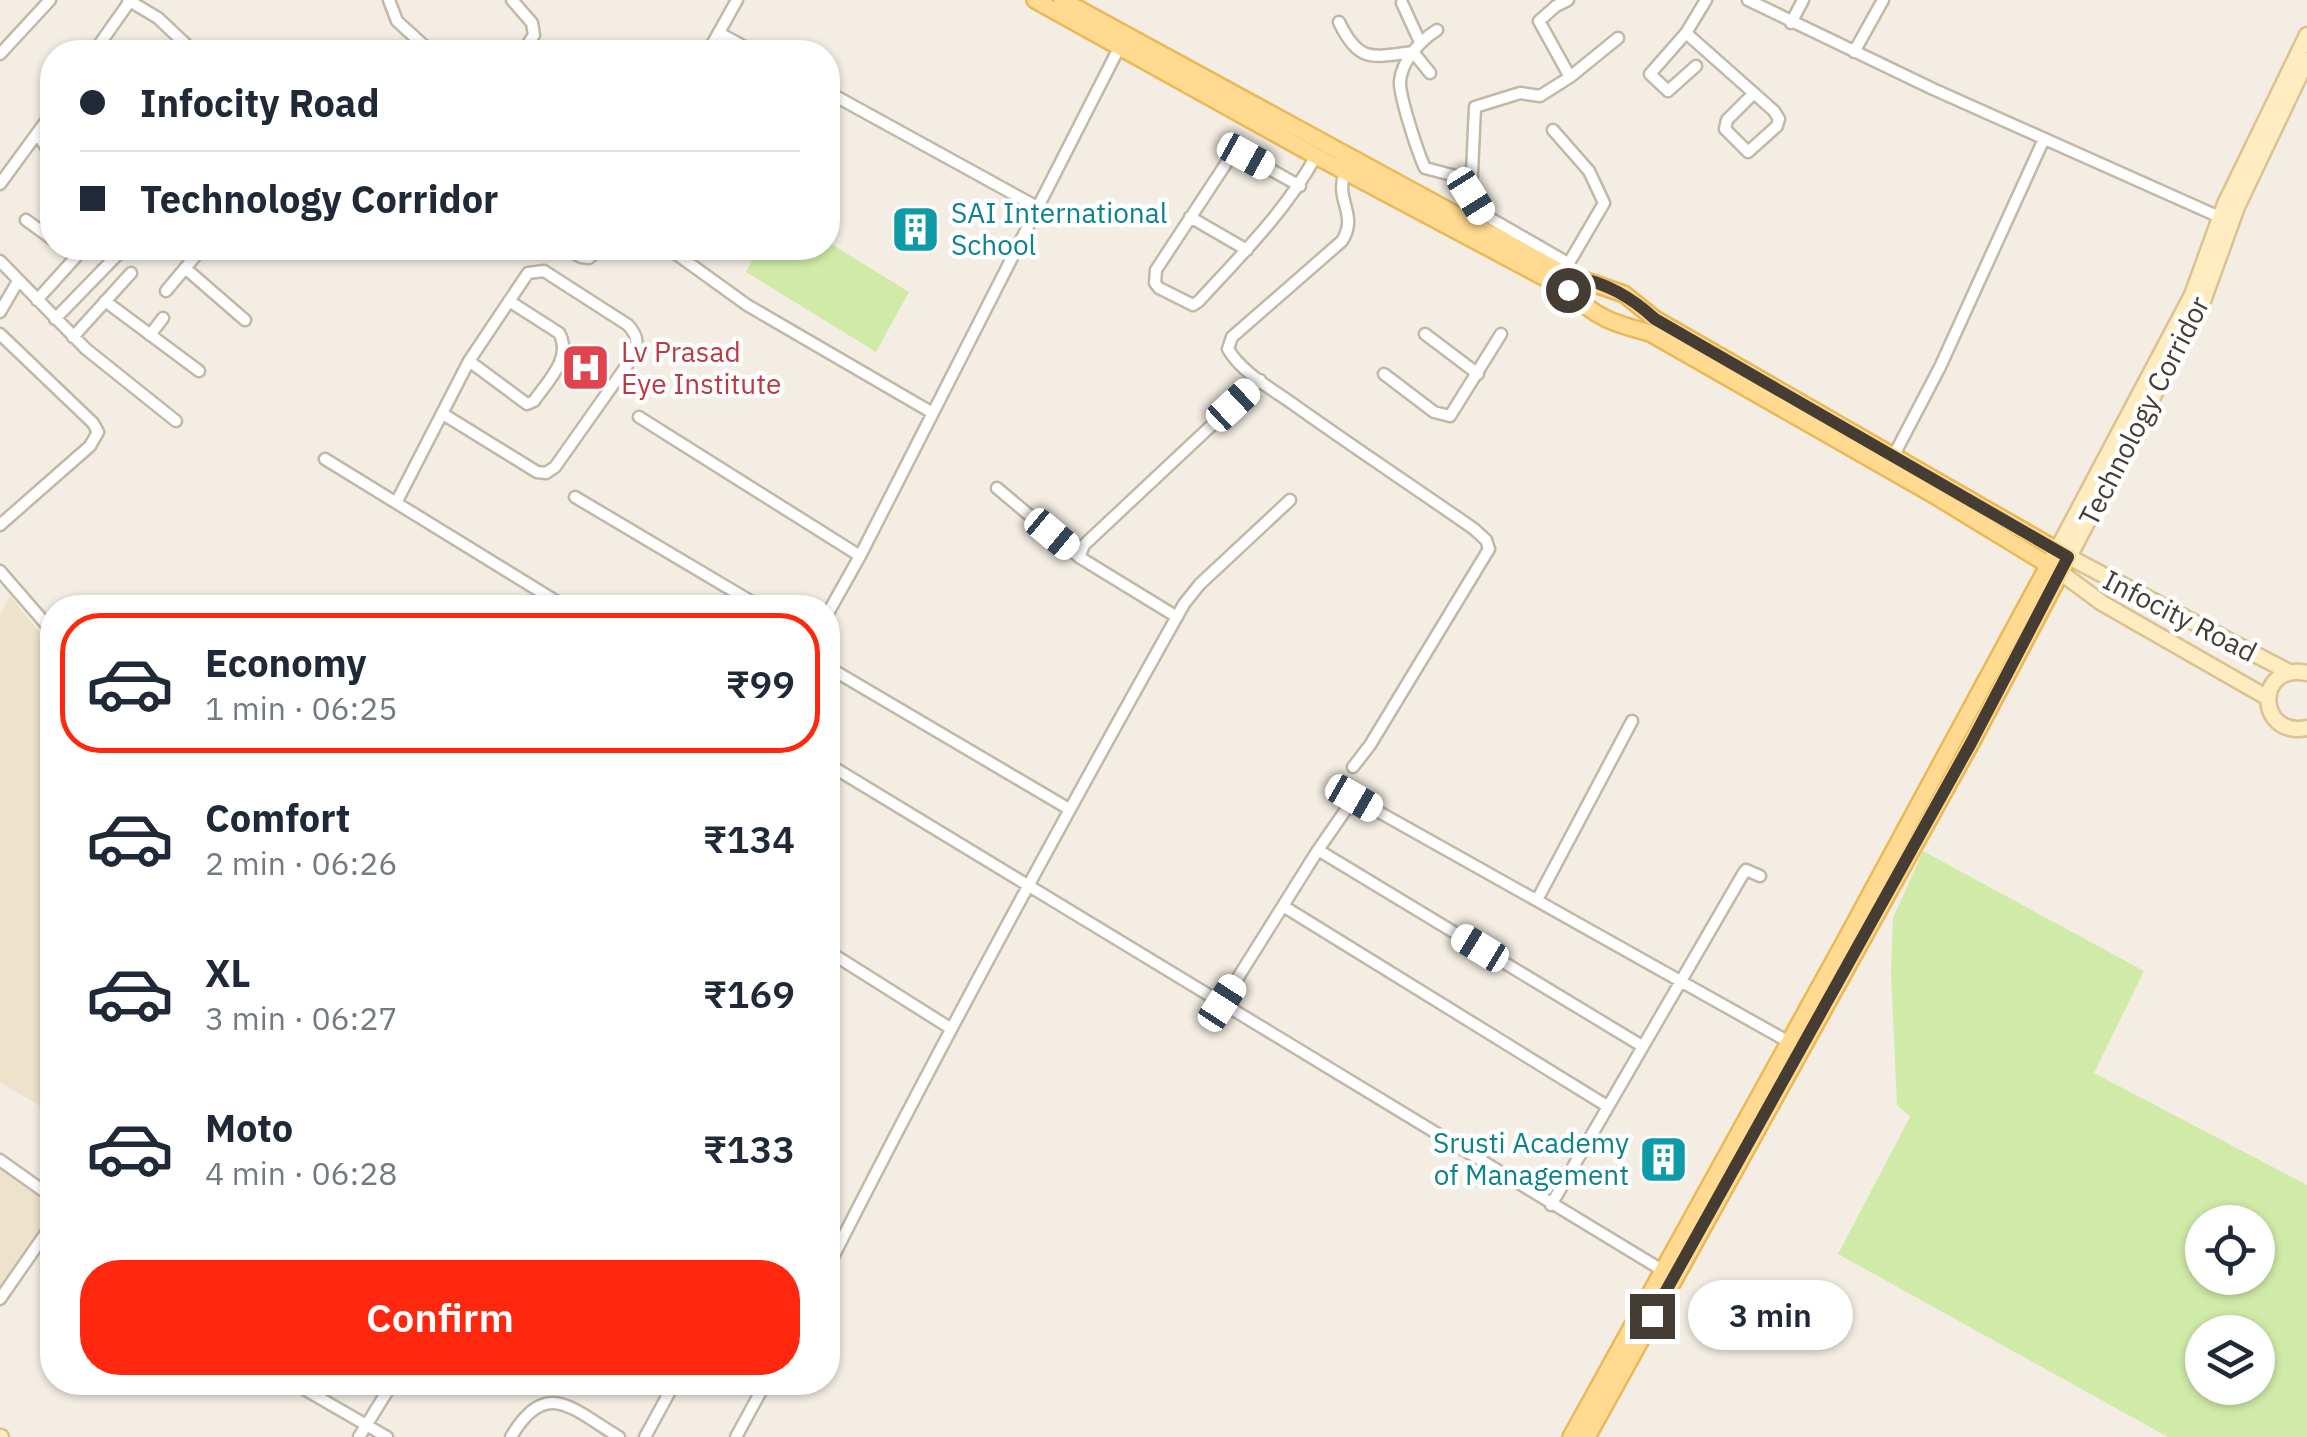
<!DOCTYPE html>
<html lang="en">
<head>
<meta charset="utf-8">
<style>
	body { margin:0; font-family:"IBM Plex Sans",sans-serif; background:#f2f2f3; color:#1f2937; height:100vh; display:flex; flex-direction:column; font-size:38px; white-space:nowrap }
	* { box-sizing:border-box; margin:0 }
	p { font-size:32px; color:#747a83 }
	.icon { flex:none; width:55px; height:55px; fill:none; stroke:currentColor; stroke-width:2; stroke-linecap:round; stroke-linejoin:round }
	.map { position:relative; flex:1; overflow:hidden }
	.side { position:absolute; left:40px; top:595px; width:800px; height:800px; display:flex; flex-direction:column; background:#fff; border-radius:40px; box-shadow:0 2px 8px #0004 }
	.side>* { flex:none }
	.hud { position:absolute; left:40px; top:40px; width:800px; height:220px; border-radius:40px; box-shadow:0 2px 8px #0004; display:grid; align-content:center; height:220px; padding:0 40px; background:#fff }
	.buttons { position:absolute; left:2185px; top:1205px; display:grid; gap:20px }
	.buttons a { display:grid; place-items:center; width:90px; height:90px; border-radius:50%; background:#fff; box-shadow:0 2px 8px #0004; font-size:50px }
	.end { position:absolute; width:45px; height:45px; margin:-22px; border:12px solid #453d33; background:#fff; box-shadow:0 0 0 5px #fff }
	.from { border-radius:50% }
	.bubble { position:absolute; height:70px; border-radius:35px; background:#fff; box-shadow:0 2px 8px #0004; font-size:32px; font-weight:600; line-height:70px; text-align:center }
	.car { position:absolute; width:30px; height:60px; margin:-30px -15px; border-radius:12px; box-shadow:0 0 8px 2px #0007; background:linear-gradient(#fff 24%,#345 0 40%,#fff 0 76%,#345 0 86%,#fff 0) }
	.hud b { display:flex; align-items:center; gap:35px; height:95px; font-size:38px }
	.hud b+b { border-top:2px solid #e0e1e3 }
	.hud i { width:25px; height:25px; background:#1f2937 }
	ul { padding:18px 0 0; list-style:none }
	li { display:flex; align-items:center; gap:30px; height:140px; margin:0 20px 15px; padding:0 20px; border:5px solid transparent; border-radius:40px }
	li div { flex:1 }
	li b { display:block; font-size:38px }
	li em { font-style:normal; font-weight:600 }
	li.active { border-color:#ff270e }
	li>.icon { width:90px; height:90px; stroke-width:1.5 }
	.action { display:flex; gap:20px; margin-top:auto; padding:20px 40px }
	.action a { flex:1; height:115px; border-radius:40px; background:#ff270e; color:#fff; font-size:40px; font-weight:600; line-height:115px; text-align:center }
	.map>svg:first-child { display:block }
	.education { fill:#ede2cc }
	.green { fill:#d0eba8; fill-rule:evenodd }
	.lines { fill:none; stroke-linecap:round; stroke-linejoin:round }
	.street-casing { stroke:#c2b8a8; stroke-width:15 }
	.secondary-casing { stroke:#dac291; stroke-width:19 }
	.primary-casing { stroke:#ebb858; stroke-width:20 }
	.street { stroke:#fff; stroke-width:10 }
	.secondary { stroke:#ffedc1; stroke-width:14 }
	.primary { stroke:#ffda90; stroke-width:15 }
	.route { stroke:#453d33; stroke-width:12 }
	.labels { text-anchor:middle; stroke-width:9; stroke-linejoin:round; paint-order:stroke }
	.culture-label { font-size:28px; fill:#0d838f; stroke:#fff; text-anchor:start }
	.health-label { font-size:28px; fill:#be3a42; stroke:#fff; text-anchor:start }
	.street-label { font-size:28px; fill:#453d33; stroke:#fff }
</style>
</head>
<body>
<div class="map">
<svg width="2307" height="1437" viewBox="0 0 2307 1437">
	<rect width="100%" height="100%" fill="#f3ede3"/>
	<path class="education" d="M 10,596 L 52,648 L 52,682 L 44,694 L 44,706 L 52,714 L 52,1113 L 0,1082 L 0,615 Z
		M 0,1160 L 52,1197 L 52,1224 L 0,1299 Z"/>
	<path class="green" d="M 828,242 L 909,292 L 876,352 L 746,272 L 759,248 L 828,248 Z
		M 1923,851 L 2144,971 L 2094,1073 L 2307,1185 L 2307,1437 L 2168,1437 L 1838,1254 L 1910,1117 L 1897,1105 L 1891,971 L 1893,918 ZM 2202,1222 L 2258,1222 L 2258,1278 L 2202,1278 ZM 2202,1332 L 2258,1332 L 2258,1388 L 2202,1388 Z"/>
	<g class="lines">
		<defs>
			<path id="street" d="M 128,0 L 158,18 L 194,52
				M 389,0 L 397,21 L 431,52
				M 512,0 L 532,23 L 534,35 L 528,44
				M 1568,0 L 1556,6 L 1539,21 L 1570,77
				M 1748,0 L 1933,89 L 2224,219
				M 1402,3 L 1419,40
				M 1339,22 C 1359,64 1373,57 1413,52 L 1430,73
				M 1791,23 L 1803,0
				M 1437,30 C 1421,40 1402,60 1400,81 C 1399,96 1418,153 1425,168 L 1471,180
				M 719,33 L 754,52
				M 1686,33 L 1774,111 L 1779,119 L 1777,126 L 1748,152 L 1725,129 L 1727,120 L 1754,93
				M 94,52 L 130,1
				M 708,52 L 737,0
				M 1854,52 L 1883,0
				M 0,54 L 50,0
				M 1696,66 L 1668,91 L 1650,74 L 1686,33 L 1706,0
				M 828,92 L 1037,207
				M 1553,130 L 1589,171 L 1604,203 L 1566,268
				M 38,135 L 52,156
				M 1345,172 C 1334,201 1359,214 1342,241 L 1232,337 L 1228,349 C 1241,372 1272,389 1293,404 C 1353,447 1414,487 1474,529 L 1486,540 L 1489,549 L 1370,745 L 1353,767
				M 0,184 L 52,113
				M 1300,186 L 1246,156 L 1231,156 L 1156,270 L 1155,283 L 1159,288 L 1193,305 L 1199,301 C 1242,254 1285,212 1316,156
				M 1190,217 L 1247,250
				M 26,220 L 52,239
				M 565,248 L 581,257 L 589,258 L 600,248
				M 668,248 L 747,305 L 931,412
				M 0,261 L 86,349 L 176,421
				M 1568,263 L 1481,213 L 1471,195 L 1475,107 L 1520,93 L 1540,96 L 1570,77 L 1618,38
				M 185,268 L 245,320
				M 166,291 L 202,248
				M 37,300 L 84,248
				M 105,301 L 199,371
				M 0,312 L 18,281
				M 55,319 L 124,248
				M 0,334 L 93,423 L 98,432 L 90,446 L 0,525
				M 1425,334 L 1478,374
				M 150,335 L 163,318
				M 73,337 L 131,273
				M 469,361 L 527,404 L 534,401 C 548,381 573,357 559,333 L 509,301
				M 1384,374 L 1434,412 L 1450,416 L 1501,334
				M 639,417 L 860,556
				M 1894,455 L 1940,367 L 2044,139
				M 325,459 L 567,608
				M 997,488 L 1079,557
				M 575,497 L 762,608
				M 397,501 L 469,361 L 528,273 L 544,271 L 628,325 C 639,337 638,344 632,358 L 555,467 L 546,473 L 537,472 L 443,414
				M 0,571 L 52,631
				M 828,613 L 860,556 L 1120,46
				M 1177,617 L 1079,557 L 1084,545 L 1260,380
				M 828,667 L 1069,809
				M 828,764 L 1662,1270
				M 1318,850 L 1642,1046
				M 1537,900 L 1632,721
				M 1283,906 L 1607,1106
				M 828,951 L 950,1028
				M 1222,1003 L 1318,850 L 1354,798 L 1789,1042
				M 0,1160 L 52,1197
				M 1551,1205 L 1743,874 L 1746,870 L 1760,876
				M 828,1267 C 941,1043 1061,823 1184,604 L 1200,584 L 1290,500
				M 0,1299 L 52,1224
				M 292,1382 L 387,1437
				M 359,1437 L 393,1382
				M 511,1437 C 546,1377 572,1409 619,1437
				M 645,1437 L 675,1382
				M 736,1437 L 766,1382"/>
			<path id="secondary" d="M 2057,550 L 2192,295 L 2225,204 L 2307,35
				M 2060,572 L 2102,603 L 2268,698
				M 2289,672 L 2069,557 L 2203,301 L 2237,207 L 2307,60
				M 2307,673 C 2255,662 2256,738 2307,728
				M 0,1437 L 1,1437"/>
			<path id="primary" d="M 1035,0 L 1316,156 L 1568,290 C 1596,318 1612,323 1650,333 L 1934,495 L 2060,572
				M 1062,0 L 1563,273 L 1624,294 L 1655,319 L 2069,557 L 1971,743 L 1587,1437
				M 1571,1437 L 1844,943 L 2054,555"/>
		</defs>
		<use href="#street" class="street-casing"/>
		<use href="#secondary" class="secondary-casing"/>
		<use href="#primary" class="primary-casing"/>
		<use href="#street" class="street"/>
		<use href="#secondary" class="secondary"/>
		<use href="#primary" class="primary"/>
	</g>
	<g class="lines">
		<path class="route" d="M 1568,290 L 1574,277 C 1607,283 1631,297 1655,319 L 2068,557 L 1971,743 L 1652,1316"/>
	</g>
	<defs>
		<symbol id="building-square" viewBox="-11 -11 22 22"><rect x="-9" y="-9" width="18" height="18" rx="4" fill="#0f9aa8" stroke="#fff"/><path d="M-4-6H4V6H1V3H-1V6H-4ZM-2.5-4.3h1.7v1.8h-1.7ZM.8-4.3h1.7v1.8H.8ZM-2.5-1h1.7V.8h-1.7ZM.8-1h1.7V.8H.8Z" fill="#fff"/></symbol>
		<symbol id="hospital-square" viewBox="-11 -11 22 22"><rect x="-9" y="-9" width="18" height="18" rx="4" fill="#e0444e" stroke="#fff"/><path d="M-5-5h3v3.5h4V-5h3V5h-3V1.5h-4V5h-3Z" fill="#fff"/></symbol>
	</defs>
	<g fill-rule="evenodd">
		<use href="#building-square" x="888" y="202" width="55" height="55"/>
		<use href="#hospital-square" x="558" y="340" width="55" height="55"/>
		<use href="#building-square" x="1636" y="1132" width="55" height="55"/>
	</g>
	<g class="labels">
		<g class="culture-label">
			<text x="951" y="223">SAI International<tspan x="951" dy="32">School</tspan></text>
			<text x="1629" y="1153" text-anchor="end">Srusti Academy<tspan x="1629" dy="32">of Management</tspan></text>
		</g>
		<g class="health-label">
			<text x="621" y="362">Lv Prasad<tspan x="621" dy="32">Eye Institute</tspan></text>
		</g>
		<g class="street-label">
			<text transform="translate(2144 411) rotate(-63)" y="10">Technology Corridor</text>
			<text transform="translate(2180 616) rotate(27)" y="10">Infocity Road</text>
		</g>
	</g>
</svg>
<div class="buttons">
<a><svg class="icon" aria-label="locate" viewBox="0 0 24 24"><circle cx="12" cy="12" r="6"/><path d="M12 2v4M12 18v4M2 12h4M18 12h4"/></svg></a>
<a><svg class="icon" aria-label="layers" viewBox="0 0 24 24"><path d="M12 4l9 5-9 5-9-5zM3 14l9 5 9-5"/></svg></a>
</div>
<i class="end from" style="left:1568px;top:290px"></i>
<i class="end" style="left:1652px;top:1316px"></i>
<div class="bubble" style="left:1688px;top:1280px;width:165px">3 min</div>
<i class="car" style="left:1246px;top:156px;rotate:119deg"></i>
<i class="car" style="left:1471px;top:196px;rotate:148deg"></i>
<i class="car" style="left:1233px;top:405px;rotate:47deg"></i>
<i class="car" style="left:1052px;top:534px;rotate:130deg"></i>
<i class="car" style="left:1354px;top:798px;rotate:120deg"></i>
<i class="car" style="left:1480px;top:948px;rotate:301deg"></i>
<i class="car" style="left:1222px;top:1003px;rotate:33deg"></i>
<div class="hud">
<b><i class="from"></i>Infocity Road</b>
<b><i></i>Technology Corridor</b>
</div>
<section class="side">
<ul>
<li class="active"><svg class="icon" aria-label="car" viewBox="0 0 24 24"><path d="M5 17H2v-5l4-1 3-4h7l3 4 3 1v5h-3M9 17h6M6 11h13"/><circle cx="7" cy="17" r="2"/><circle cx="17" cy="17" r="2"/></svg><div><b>Economy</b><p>1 min · 06:25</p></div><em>₹99</em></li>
<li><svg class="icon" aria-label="car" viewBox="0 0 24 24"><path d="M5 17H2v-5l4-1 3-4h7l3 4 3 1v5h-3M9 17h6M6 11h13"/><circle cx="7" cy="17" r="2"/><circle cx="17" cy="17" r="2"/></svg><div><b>Comfort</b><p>2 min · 06:26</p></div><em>₹134</em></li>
<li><svg class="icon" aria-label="car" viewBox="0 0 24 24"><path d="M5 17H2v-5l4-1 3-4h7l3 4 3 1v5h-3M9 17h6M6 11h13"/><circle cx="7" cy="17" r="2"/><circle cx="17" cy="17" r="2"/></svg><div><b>XL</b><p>3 min · 06:27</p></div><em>₹169</em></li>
<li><svg class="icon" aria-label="car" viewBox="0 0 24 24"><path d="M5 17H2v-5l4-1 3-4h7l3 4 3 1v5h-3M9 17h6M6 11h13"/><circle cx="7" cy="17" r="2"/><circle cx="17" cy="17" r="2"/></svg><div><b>Moto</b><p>4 min · 06:28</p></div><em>₹133</em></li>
</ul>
<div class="action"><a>Confirm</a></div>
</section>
</div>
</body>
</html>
